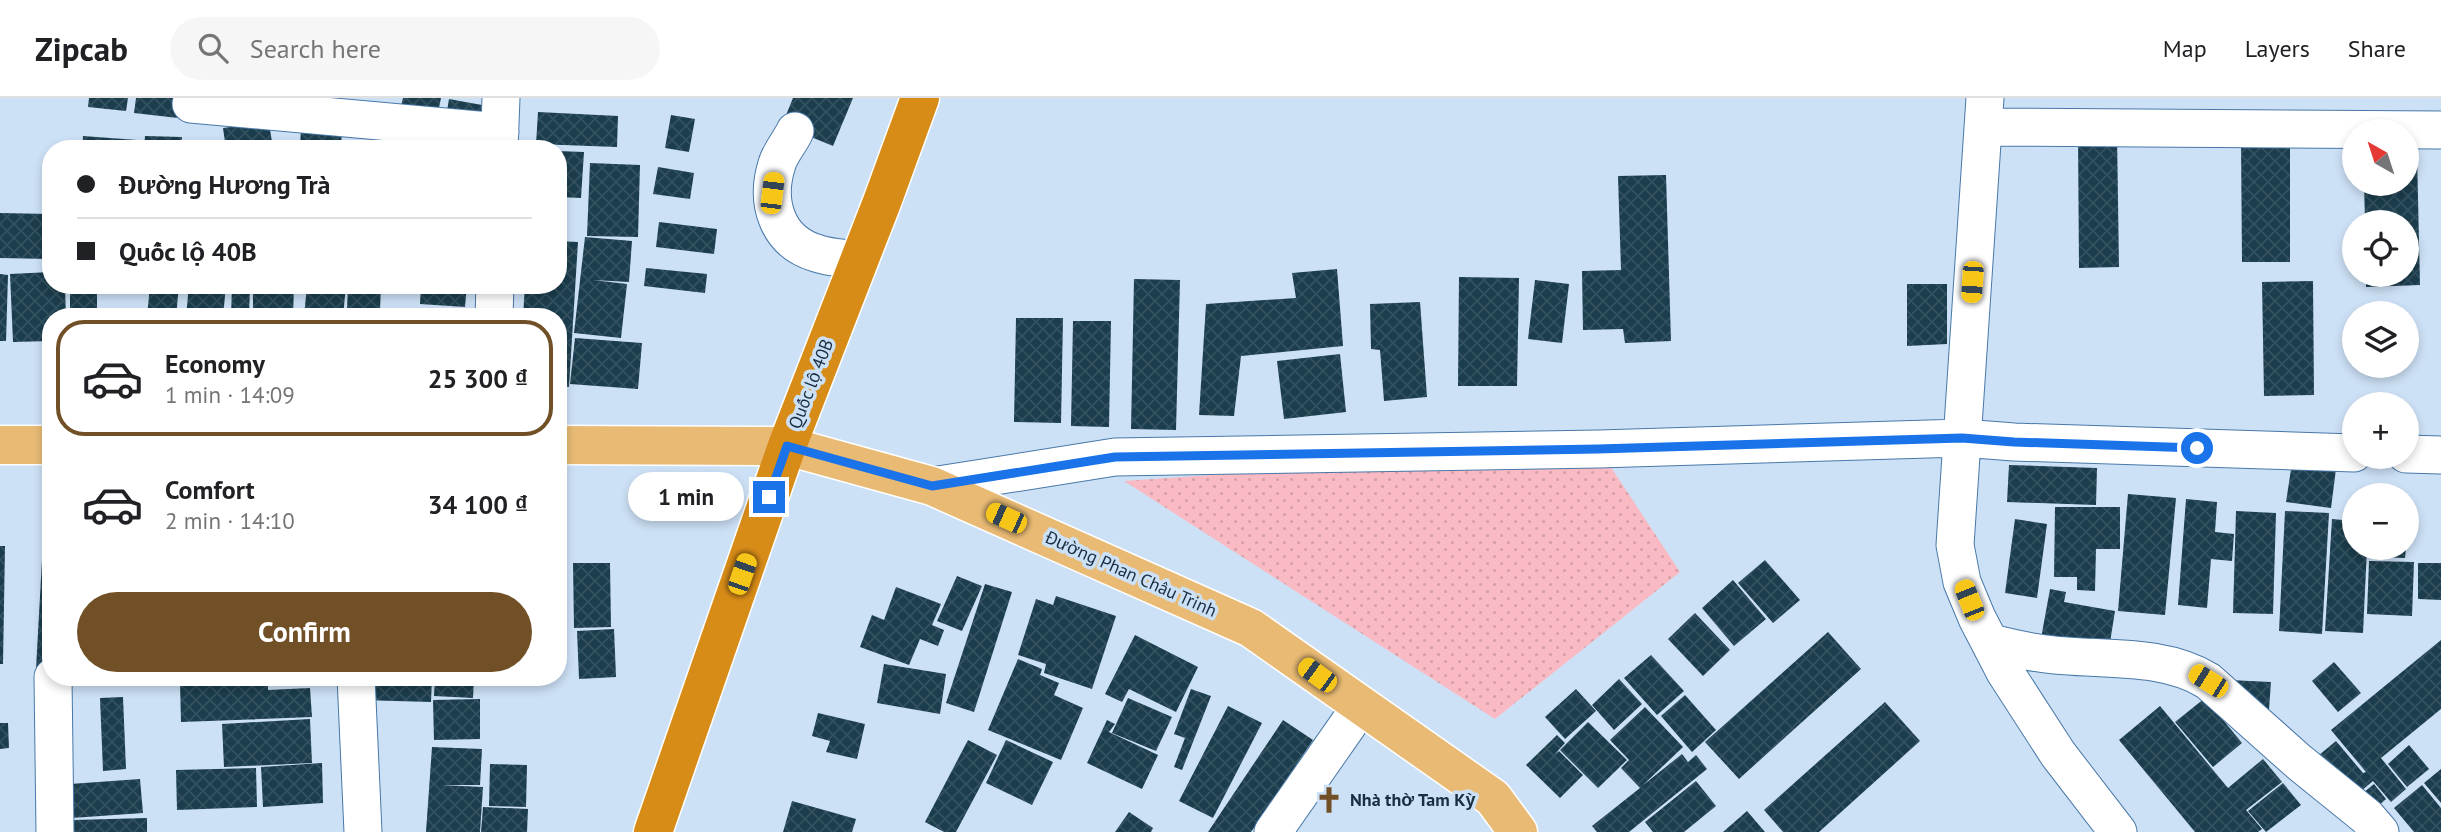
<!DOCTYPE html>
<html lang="en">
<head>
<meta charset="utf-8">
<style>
	body { margin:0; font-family:"PT Sans",sans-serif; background:#f6f6f6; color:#202124; height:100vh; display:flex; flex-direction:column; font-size:26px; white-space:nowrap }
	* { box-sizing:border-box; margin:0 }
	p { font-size:23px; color:#757577 }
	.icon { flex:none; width:38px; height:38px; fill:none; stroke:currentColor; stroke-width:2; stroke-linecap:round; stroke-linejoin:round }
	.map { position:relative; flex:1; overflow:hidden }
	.side { position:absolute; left:42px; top:210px; width:525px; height:378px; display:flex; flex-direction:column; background:#fff; border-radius:28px; box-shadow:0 4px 10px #0003 }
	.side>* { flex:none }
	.hud { position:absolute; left:42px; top:42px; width:525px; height:154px; border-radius:28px; box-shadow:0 4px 10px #0003; display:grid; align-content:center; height:154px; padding:0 35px; background:#fff }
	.needle { width:46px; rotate:321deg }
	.fabs { position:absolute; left:2342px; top:21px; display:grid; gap:14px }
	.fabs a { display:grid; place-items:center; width:77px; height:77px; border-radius:50%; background:#fff; box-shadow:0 4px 10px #0003; font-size:35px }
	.end { position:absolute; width:32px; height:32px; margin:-16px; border:9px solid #1a73e8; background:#fff; box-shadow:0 0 0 4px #fff }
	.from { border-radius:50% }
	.bubble { position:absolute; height:49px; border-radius:24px; background:#fff; box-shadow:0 4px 10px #0003; font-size:23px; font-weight:700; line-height:49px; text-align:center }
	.car { position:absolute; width:21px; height:42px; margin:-21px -10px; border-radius:9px; box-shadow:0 0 5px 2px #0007; background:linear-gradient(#f5c518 24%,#345 0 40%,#f5c518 0 76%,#345 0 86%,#f5c518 0) }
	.hud b { display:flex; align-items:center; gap:24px; height:66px; font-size:26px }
	.hud b+b { border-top:2px solid #e0e0e0 }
	.hud i { width:18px; height:18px; background:#202124 }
	ul { padding:12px 0 0; list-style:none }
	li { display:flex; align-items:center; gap:21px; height:116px; margin:0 14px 10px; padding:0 21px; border:4px solid transparent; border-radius:28px }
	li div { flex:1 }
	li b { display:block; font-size:26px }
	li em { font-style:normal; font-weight:700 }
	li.active { border-color:#715027 }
	li>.icon { width:63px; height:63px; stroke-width:1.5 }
	.primary-button { display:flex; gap:14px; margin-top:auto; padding:14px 35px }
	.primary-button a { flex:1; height:80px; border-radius:42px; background:#715027; color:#fff; font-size:28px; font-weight:700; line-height:80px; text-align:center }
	header { display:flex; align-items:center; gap:42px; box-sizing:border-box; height:98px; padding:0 35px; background:#fff; border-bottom:2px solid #e0e0e0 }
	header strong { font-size:33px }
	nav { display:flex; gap:38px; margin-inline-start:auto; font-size:24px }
	.search { width:490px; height:63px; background:#f6f6f6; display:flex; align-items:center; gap:18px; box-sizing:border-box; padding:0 24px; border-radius:38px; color:#757577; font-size:26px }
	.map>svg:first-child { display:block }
	.grass { fill:url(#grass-dots) }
	.building { fill:url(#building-cross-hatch) }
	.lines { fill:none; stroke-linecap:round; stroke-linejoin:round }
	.street-casing { stroke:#4878a8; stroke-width:39 }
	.primary-casing { stroke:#fff; stroke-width:41 }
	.highway-casing { stroke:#fff; stroke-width:41 }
	.street { stroke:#fff; stroke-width:37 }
	.primary { stroke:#e8ba74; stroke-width:38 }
	.highway { stroke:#d88c18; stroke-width:38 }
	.route { stroke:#1a73e8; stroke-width:9 }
	.labels { text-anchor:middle; stroke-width:7; stroke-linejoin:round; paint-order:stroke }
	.street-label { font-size:18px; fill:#1a2e42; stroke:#cde1f6 }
	.poi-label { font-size:18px; font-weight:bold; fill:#1a2e42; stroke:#cde1f6; text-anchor:start }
</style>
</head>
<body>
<header>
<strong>Zipcab</strong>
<div class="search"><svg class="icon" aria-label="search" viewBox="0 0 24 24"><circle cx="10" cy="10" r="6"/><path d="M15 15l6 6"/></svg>Search here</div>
<nav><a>Map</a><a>Layers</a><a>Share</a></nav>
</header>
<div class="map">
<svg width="2441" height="734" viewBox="0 0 2441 734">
	<defs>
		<pattern id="grass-dots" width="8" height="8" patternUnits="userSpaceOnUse" patternTransform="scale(1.75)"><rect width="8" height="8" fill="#fabac3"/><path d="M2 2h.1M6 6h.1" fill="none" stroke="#d6a0a9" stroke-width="1.8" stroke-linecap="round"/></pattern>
		<pattern id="building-cross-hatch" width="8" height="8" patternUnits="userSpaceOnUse" patternTransform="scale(1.75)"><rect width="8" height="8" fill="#1b3d4d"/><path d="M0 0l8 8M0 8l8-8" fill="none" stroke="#33515f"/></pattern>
	</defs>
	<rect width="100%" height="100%" fill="#cde1f6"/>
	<path class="grass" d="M 1599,351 L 1680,474 L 1495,621 L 1124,383 Z"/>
	<path class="building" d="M 89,0 L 128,0 L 126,13 L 88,9 Z
		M 136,0 L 180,0 L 178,20 L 134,15 Z
		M 403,0 L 441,0 L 437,20 L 400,12 Z
		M 793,0 L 853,0 L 833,48 L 782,27 Z
		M 449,1 L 482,7 L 479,25 L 446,19 Z
		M 538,14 L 618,18 L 617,49 L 536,46 Z
		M 671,17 L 695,21 L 689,54 L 665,50 Z
		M 269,24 L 273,51 L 226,51 L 223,30 Z
		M 301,28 L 342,30 L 341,51 L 300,51 Z
		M 2117,36 L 2119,169 L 2079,170 L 2078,37 Z
		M 83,38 L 137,42 L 136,51 L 82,51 Z
		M 145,38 L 182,39 L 181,51 L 144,51 Z
		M 2290,40 L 2290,164 L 2242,164 L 2241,41 Z
		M 344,44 L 414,49 L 414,51 L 344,51 Z
		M 558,53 L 584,54 L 581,100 L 558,99 Z
		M 2406,55 L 2417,55 L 2420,187 L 2366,189 L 2366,177 L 2406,177 L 2406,124 L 2365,124 L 2364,86 L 2406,86 Z
		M 590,65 L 640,67 L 638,139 L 587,138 Z
		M 658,69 L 694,75 L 690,101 L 653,96 Z
		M 1666,77 L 1671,243 L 1625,245 L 1623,231 L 1583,232 L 1582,173 L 1621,172 L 1618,78 Z
		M 0,115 L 51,116 L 51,161 L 0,160 Z
		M 659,124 L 717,131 L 714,156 L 656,149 Z
		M 585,139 L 632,143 L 629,184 L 593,182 L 627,186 L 621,240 L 574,235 Z
		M 558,143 L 578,144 L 569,289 L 558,288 L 558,219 L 523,219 L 525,187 L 558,187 Z
		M 646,170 L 707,176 L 705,195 L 644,188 Z
		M 1337,171 L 1343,248 L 1241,258 L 1234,318 L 1199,317 L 1206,206 L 1296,200 L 1292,175 Z
		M 51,174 L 51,187 L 65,187 L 66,219 L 51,219 L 51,243 L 13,244 L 10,176 Z
		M 0,176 L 8,177 L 6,243 L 0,243 Z
		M 1459,179 L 1519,180 L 1517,288 L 1458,288 Z
		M 1134,181 L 1180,182 L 1176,332 L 1131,331 Z
		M 1535,182 L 1569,186 L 1562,245 L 1528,241 Z
		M 2313,183 L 2314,297 L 2264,298 L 2262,184 Z
		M 1907,186 L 1947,186 L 1947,246 L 1907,248 Z
		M 70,187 L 97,187 L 97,219 L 70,219 Z
		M 150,187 L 179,187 L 176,219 L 147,219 Z
		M 189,187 L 226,187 L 223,219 L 186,219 Z
		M 232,187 L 250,187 L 249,219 L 231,219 Z
		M 253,187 L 294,187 L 293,219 L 253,219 Z
		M 307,187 L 346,187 L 343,219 L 304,219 Z
		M 348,187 L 381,187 L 380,213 L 347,212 Z
		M 421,187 L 467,187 L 465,209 L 420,206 Z
		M 1420,204 L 1427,299 L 1384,303 L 1380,252 L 1371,251 L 1370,206 Z
		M 1016,220 L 1063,220 L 1061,325 L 1014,324 Z
		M 1073,223 L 1111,223 L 1109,329 L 1071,328 Z
		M 575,240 L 642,245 L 638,291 L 570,286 Z
		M 45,254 L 51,254 L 51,293 L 45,293 Z
		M 1340,256 L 1346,314 L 1284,321 L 1277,263 Z
		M 2292,365 L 2336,371 L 2331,410 L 2286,404 Z
		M 2009,367 L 2097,370 L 2096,407 L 2007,404 Z
		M 2128,396 L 2176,400 L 2165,517 L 2118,513 Z
		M 2186,401 L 2217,404 L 2215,434 L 2234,436 L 2232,463 L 2211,461 L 2207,510 L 2178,507 Z
		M 2055,409 L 2120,409 L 2120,451 L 2096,451 L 2095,493 L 2077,492 L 2077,479 L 2054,479 Z
		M 2236,413 L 2276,415 L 2273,516 L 2233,515 Z
		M 2285,413 L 2329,415 L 2322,536 L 2279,533 Z
		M 2015,421 L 2047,426 L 2037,500 L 2005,495 Z
		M 2332,421 L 2354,423 L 2354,450 L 2367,450 L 2363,535 L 2325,533 Z
		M 558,423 L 561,423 L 565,567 L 558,567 Z
		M 0,448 L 5,448 L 3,566 L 0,566 Z
		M 2374,450 L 2406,450 L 2405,460 L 2374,459 Z
		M 42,462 L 51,462 L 51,572 L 36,571 Z
		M 1765,462 L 1800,502 L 1773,525 L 1738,485 Z
		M 2369,463 L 2414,464 L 2412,518 L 2367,516 Z
		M 573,465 L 610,465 L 611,529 L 574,530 Z
		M 2418,465 L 2441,465 L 2441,502 L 2418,501 Z
		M 957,478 L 982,488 L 962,533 L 937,523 Z
		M 1733,482 L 1766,521 L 1734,548 L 1702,510 Z
		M 985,486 L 1012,494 L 974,614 L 946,605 Z
		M 896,489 L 941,506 L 932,527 L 944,532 L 938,548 L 920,541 L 909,567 L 860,549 L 872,517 L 884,522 Z
		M 2050,491 L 2066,494 L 2064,504 L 2115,513 L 2108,557 L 2040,546 Z
		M 1056,498 L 1116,518 L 1092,591 L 1044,575 L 1046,566 L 1018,557 L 1036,501 L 1053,507 Z
		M 1695,515 L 1730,552 L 1703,578 L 1668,541 Z
		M 614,531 L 616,579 L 579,581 L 577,533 Z
		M 1828,534 L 1861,571 L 1739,681 L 1705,644 Z
		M 1135,537 L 1198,569 L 1176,614 L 1129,591 L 1122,604 L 1105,596 Z
		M 2441,542 L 2441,611 L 2381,660 L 2406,691 L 2391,704 L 2373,683 L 2336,714 L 2301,672 L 2336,643 L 2363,675 L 2366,674 L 2331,632 Z
		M 1651,557 L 1684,593 L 1657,617 L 1624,580 Z
		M 1018,561 L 1042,571 L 1040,577 L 1059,585 L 1054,597 L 1083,610 L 1061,662 L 988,632 Z
		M 2334,564 L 2361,595 L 2338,614 L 2312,583 Z
		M 884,566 L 946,576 L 940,616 L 877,605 Z
		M 82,579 L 119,579 L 119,582 L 82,583 Z
		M 306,579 L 339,579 L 339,584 L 306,585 Z
		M 360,579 L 432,579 L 431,604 L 360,602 Z
		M 435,579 L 474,579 L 473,600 L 434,598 Z
		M 268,581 L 268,592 L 310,590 L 312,619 L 181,624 L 180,585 Z
		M 1619,581 L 1642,606 L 1614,632 L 1592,607 Z
		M 2229,582 L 2271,584 L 2268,625 Z
		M 1191,591 L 1211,598 L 1182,672 L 1174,669 L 1185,640 L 1174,636 Z
		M 1576,591 L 1596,613 L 1565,641 L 1545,619 Z
		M 1685,597 L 1716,632 L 1692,654 L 1661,618 Z
		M 123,599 L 126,671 L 103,673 L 100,600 Z
		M 1128,600 L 1172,619 L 1156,653 L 1112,635 Z
		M 2205,600 L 2242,645 L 2213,669 L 2175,624 Z
		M 480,601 L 480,641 L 434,642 L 433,602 Z
		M 1885,604 L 1920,643 L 1819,734 L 1783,734 L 1764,712 Z
		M 1228,608 L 1262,625 L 1213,720 L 1179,703 Z
		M 2160,608 L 2228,690 L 2263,661 L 2282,684 L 2246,712 L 2262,731 L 2258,734 L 2195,734 L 2119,642 Z
		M 1645,609 L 1683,649 L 1642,688 L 1682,656 L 1688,664 L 1696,657 L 1707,671 L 1629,734 L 1597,734 L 1592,728 L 1640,690 L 1621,670 L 1629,662 L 1610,642 Z
		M 818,615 L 865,626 L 857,661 L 826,654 L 830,643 L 812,638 Z
		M 310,621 L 312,665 L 224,669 L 222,626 Z
		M 1107,622 L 1115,626 L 1109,634 L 1158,657 L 1142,691 L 1087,665 Z
		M 1283,622 L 1313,642 L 1251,734 L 1208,734 Z
		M 1588,624 L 1627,662 L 1598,690 L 1560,652 Z
		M 0,625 L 8,625 L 9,650 L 0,651 Z
		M 1557,637 L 1565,645 L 1555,656 L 1559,653 L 1583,677 L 1560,700 L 1526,667 Z
		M 968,642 L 997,657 L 956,734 L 944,734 L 925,724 Z
		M 1006,642 L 1053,664 L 1032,707 L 986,685 Z
		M 2409,647 L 2429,671 L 2407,689 L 2388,666 Z
		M 432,649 L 482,651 L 480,687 L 441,687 L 483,689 L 480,734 L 426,734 Z
		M 322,665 L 323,705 L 263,709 L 261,669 Z
		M 490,666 L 527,667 L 526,709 L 489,708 Z
		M 256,670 L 257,709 L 177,712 L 176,672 Z
		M 2441,671 L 2441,705 L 2424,685 Z
		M 140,681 L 143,715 L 72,720 L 70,686 Z
		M 1696,683 L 1716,708 L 1684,734 L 1653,734 L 1645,724 Z
		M 2283,685 L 2301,707 L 2266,734 L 2248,713 Z
		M 2374,686 L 2386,701 L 2366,719 L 2352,704 Z
		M 2422,687 L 2441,710 L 2441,734 L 2414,734 L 2394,710 Z
		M 792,703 L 856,721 L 852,734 L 783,734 Z
		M 483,709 L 528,711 L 527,734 L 481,734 Z
		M 1747,713 L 1765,734 L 1723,734 Z
		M 1129,714 L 1153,730 L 1151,734 L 1115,734 Z
		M 147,720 L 147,734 L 73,734 L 73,722 Z"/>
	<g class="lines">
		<defs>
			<path id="street" d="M 1985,0 L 1955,447 L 1962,484 L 1977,520 L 2005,574 L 2058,656 L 2118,734
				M 191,6 L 500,34
				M 1983,29 L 2441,32
				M 795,33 C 790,44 780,55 777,66 C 765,103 776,143 816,155 C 829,160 846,160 860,162
				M 499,51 L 501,0
				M 494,219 L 495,187
				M 2406,356 L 2441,357
				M 932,388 L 1115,359 L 1599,351 L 1962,340 L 2014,344 L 2354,355
				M 1991,545 C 2007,549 2023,553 2039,555 C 2094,564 2159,553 2208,583 L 2299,664 L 2367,719 L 2380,734
				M 53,579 L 55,734
				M 356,579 L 363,734
				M 1273,734 L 1361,608"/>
			<path id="primary" d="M 0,347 L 51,347
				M 558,347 L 787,348 L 932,388 L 1251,530 L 1493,700 L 1518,734"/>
			<path id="highway" d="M 653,734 L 787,348 L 882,104 L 920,0"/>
		</defs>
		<use href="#street" class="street-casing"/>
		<use href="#primary" class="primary-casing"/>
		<use href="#highway" class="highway-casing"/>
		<use href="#street" class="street"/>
		<use href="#primary" class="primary"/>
		<use href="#highway" class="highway"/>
	</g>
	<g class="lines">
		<path class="route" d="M 769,399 L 787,348 L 932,388 L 1115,359 L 1598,351 L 1962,340 L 2014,344 L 2197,350"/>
	</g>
	<defs>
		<symbol id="church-bare" viewBox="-9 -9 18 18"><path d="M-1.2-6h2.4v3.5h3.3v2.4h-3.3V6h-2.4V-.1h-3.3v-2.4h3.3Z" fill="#715027" stroke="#cde1f6" stroke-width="2.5" paint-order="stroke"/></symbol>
	</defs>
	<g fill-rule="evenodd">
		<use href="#church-bare" x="1310" y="683" width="38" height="38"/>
	</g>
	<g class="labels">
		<g class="street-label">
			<text transform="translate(811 286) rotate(-69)" y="6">Quốc lộ 40B</text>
			<text transform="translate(1131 476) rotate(24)" y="6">Đường Phan Châu Trinh</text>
		</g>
		<g class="poi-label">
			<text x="1350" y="708">Nhà thờ Tam Kỳ</text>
		</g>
	</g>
</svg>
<div class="fabs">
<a><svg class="needle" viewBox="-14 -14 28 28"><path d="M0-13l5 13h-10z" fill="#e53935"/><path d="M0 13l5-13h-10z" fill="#757577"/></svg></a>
<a><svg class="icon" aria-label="locate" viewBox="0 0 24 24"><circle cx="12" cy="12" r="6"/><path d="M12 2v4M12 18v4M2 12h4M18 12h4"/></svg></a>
<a><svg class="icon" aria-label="layers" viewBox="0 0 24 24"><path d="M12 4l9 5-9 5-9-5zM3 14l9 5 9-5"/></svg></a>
<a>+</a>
<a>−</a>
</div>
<i class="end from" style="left:2197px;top:350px"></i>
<i class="end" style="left:769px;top:399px"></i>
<div class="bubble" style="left:628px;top:374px;width:116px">1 min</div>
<i class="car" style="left:772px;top:95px;rotate:7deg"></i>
<i class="car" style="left:1972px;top:184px;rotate:184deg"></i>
<i class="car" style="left:1006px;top:420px;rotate:294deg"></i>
<i class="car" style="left:742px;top:476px;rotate:19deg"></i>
<i class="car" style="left:1969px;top:502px;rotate:338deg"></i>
<i class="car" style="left:1317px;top:577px;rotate:306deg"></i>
<i class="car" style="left:2208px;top:583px;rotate:302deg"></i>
<div class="hud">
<b><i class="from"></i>Đường Hương Trà</b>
<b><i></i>Quốc lộ 40B</b>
</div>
<section class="side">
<ul>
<li class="active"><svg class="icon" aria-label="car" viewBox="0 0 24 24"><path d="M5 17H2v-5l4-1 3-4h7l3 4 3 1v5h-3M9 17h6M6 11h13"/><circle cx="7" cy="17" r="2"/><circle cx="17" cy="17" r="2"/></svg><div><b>Economy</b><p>1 min · 14:09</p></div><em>25 300 ₫</em></li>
<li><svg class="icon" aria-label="car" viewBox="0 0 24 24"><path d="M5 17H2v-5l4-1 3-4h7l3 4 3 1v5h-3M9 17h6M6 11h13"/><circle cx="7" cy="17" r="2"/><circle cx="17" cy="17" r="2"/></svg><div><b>Comfort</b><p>2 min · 14:10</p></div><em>34 100 ₫</em></li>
</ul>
<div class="primary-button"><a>Confirm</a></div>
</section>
</div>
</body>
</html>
